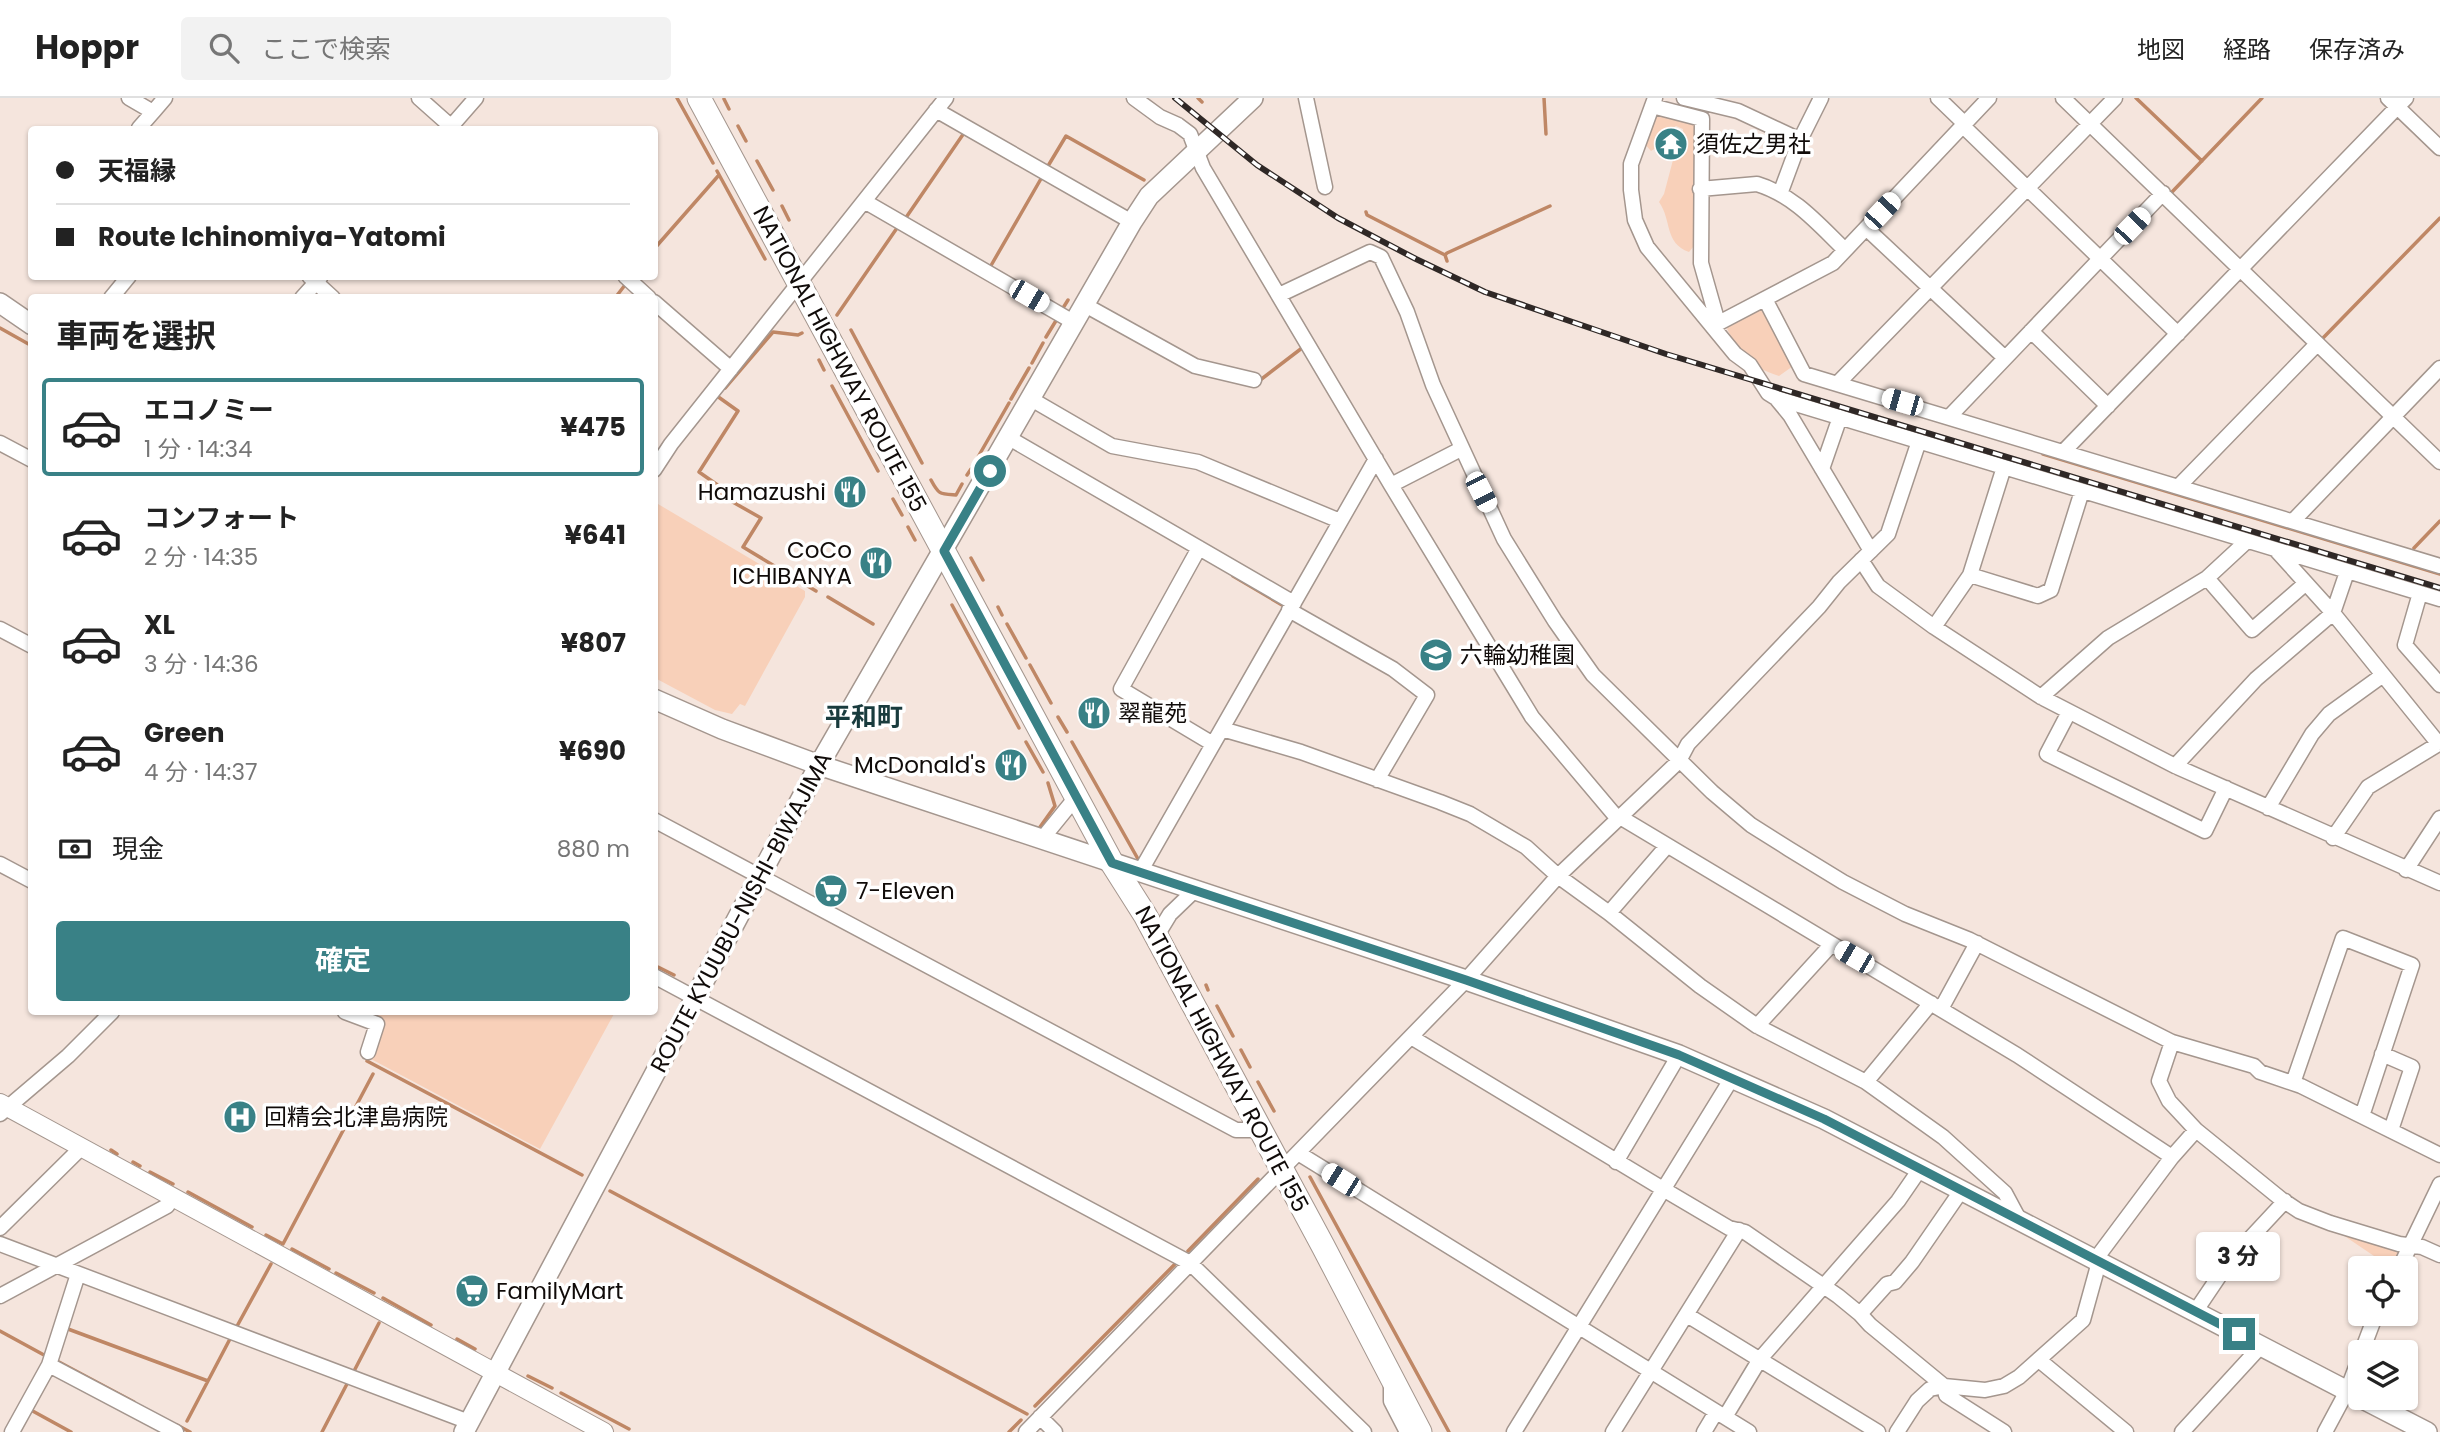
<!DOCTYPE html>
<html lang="ja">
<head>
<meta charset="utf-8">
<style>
	body { margin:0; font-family:Poppins,"Noto Sans JP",sans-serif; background:#f2f2f2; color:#222; height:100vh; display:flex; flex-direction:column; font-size:26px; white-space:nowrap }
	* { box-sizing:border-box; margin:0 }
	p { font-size:23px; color:#767676 }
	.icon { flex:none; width:38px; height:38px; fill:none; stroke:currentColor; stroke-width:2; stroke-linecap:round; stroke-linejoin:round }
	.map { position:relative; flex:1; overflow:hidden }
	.panel { position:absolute; left:28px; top:196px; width:630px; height:721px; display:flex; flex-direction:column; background:#fff; border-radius:7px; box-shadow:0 2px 5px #0004 }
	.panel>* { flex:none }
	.hud { position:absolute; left:28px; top:28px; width:630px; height:154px; border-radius:7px; box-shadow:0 2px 5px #0004; display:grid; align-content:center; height:154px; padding:0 28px; background:#fff }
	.controls { position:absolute; left:2348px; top:1158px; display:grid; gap:14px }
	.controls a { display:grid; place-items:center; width:70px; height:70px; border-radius:7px; background:#fff; box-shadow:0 2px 5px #0004; font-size:35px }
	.end { position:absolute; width:32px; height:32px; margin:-16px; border:9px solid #398186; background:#fff; box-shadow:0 0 0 4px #fff }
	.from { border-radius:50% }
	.bubble { position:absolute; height:49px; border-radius:7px; background:#fff; box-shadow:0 2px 5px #0004; font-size:23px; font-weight:700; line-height:49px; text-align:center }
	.car { position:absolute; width:21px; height:42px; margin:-21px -10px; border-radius:9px; box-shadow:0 0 5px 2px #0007; background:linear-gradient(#fff 24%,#345 0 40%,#fff 0 76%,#345 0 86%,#fff 0) }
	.hud b { display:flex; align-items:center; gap:24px; height:66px; font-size:26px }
	.hud b+b { border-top:2px solid #e0e0e0 }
	.hud i { width:18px; height:18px; background:#222 }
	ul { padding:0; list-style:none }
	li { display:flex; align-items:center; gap:21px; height:98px; margin:0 14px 10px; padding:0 14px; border:4px solid transparent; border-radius:7px }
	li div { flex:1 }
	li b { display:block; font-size:26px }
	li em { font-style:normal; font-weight:700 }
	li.on { border-color:#398186 }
	li>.icon { width:63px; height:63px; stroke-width:1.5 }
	h2 { padding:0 28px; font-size:32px; line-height:84px }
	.pay { display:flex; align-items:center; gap:18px; height:77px; padding:0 28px; font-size:26px }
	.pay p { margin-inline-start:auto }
	.cta { display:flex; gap:14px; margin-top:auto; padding:14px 28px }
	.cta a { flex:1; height:80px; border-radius:7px; background:#398186; color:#fff; font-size:28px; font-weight:700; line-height:80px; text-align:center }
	header { display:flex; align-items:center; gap:42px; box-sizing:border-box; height:98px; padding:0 35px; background:#fff; border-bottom:2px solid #e0e0e0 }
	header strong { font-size:33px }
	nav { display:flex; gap:38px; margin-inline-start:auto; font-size:24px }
	.search { width:490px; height:63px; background:#f2f2f2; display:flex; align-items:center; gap:18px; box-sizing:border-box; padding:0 24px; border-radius:7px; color:#767676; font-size:26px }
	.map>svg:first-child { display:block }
	.green { fill:#f8d0b9 }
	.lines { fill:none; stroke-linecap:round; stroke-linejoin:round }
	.stream { stroke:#bf8765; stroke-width:3.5 }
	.minor-casing { stroke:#a4968e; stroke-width:17 }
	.tertiary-casing { stroke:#a4968e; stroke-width:20 }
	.secondary-casing { stroke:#a4968e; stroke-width:22 }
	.trunk-casing { stroke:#a4968e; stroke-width:25 }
	.minor { stroke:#fff; stroke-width:14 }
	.tertiary { stroke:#fff; stroke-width:18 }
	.secondary { stroke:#fff; stroke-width:19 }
	.trunk { stroke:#fff; stroke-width:23 }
	.rail-casing { stroke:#2f2826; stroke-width:6 }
	.rail { stroke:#fff; stroke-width:3.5; stroke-dasharray:10; stroke-linecap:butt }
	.route { stroke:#398186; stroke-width:9 }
	.labels { text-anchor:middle; stroke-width:7; stroke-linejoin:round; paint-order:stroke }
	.poi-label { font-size:23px; fill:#100b09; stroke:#fff; text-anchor:start }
	.street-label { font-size:23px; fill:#100b09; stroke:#fff }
	.quarter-label { font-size:26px; font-weight:bold; fill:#193b3d; stroke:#fff }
</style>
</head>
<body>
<header>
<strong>Hoppr</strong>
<div class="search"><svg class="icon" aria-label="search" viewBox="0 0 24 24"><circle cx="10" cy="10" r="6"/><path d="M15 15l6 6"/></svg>ここで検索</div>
<nav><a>地図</a><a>経路</a><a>保存済み</a></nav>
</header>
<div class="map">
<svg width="2440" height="1334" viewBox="0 0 2440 1334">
	<rect width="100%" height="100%" fill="#f5e5dd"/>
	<path class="green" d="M 1657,14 L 1697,24 L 1694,148 L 1689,154 C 1664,145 1672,122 1659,104 L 1664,96 L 1673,62 L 1683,46 L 1683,31 L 1676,28 C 1664,34 1662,48 1651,53 L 1643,44 Z
		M 1758,212 L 1764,214 L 1793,268 L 1779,278 C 1747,267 1743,260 1727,231 L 1729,226 Z
		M 655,406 L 658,406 L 805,493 L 805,499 L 745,608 L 740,606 L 732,616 L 715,612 L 655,580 Z
		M 357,914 L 615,914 L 540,1051 L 371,961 L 383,924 Z
		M 2340,1135 L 2398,1150 L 2401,1155 L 2392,1171 L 2370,1171 L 2377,1160 Z"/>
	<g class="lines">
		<path class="stream" d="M 677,0 L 713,65
			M 1198,0 L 1202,4
			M 1544,0 L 1546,36
			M 2136,0 L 2202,63
			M 724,1 L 729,11
			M 738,28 L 746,43
			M 757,63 L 773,92
			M 1048,68 L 1066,38 L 1144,82
			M 717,73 L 765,161
			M 2172,94 L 2262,0
			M 782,108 L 789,122
			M 1366,114 L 1367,117 L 1445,157
			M 905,121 L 964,35
			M 654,151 L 719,77
			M 1447,163 L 1445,157 L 1447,155 L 1550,108
			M 989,171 L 1042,79
			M 616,178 L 618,180
			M 615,200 L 625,187
			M 1063,210 L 1068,202
			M 837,217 L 897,130
			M 0,230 L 32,248
			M 851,232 L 922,365
			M 1046,239 L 1057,221
			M 2323,240 L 2440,120
			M 819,262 L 824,272
			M 1032,265 L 1043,245
			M 1259,283 L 1302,250
			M 832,288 L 878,373
			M 725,290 L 773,234 L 798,237 L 802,235
			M 717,298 L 738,313 L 699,374 L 719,388 L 715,394 L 761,420 L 743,449 L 816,493
			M 1011,301 L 1029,270
			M 2043,356 L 2440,476
			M 974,366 L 1009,305
			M 967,377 L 971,371
			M 931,382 C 939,397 940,396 956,397 L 962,386
			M 893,401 L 902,417
			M 908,429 L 915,442
			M 2414,450 L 2440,423
			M 971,460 L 983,482
			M 1233,478 L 1282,507
			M 828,499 L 873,526
			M 952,507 L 1019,630
			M 998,509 L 1002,517
			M 1007,526 L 1026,560
			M 1030,567 L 1051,605
			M 1058,619 L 1067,634
			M 1026,644 L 1043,674
			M 1072,644 L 1138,761
			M 1040,729 L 1055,708 L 1048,685
			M 658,869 L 674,877
			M 1206,887 L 1208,892
			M 1217,908 L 1233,938
			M 1241,952 L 1250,969
			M 367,963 L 582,1077
			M 1258,984 L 1274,1013
			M 111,1052 L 117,1056
			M 133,1064 L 140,1068
			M 150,1074 L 173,1086
			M 1310,1079 L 1449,1334
			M 610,1093 L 1027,1316
			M 188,1094 L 252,1129
			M 266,1137 L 283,1146 L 373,976
			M 292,1151 L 329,1171
			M 1188,1153 L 1258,1081
			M 336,1175 L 374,1195
			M 383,1200 L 431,1227
			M 236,1230 L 271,1166
			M 68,1231 L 208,1283
			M 0,1233 L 44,1257
			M 457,1241 L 475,1251
			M 59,1264 L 134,1304
			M 353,1275 L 379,1225
			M 528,1278 L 552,1290
			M 561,1295 L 629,1331
			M 1035,1308 L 1177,1164
			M 29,1311 L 71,1334
			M 187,1323 L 231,1239
			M 177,1327 L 190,1334
			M 322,1334 L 348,1284
			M 1009,1334 L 1021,1322"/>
		<defs>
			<path id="minor" d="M 129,0 L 153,14 L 139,30 L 141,32
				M 419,0 L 455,32
				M 1134,0 L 1160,19 L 1178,27 L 1190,36 L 1203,70 L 1391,387 L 1532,619 L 1618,721
				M 1306,0 L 1325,89
				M 1655,0 L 1631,66 L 1631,92 L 1635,122 L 1647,149 L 1735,256 L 1750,267 L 1768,295 L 1776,300 L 1790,317 L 1871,453
				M 1684,0 L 1738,13 L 1800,42
				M 1938,0 L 1965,26
				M 2063,0 L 2440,364
				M 2388,0 L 2440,50
				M 1652,8 L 1702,21 L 1701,165 L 1718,225
				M 936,12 L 1132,124
				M 153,14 L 165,0
				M 1963,28 L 2178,236
				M 448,32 L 476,0
				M 1700,91 L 1757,86 C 1794,97 1819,127 1845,152
				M 1780,96 L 1800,42 L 1821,0
				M 864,103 L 1075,225
				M 1866,130 L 2005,260
				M 309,178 L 333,200
				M 625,178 L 649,200
				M 1279,197 L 1370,154 L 1381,159 L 1407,214 L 1433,287 L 1504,441 L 1555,523 L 1593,577 L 1712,694 L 1751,727 L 1789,751 L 1843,784 L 1905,816 L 1970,842 L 2172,944 L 2254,968 L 2260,974 L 2301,988 L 2440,1057
				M 111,200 L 129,178
				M 302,200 L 320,180
				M 1765,201 L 1804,276 L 2440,468
				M 654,204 L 731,271
				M 1085,207 L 1195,268 L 1254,282
				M 1713,228 L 1833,165 L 1989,0
				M 2031,233 L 2108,308
				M 1838,285 L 2115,0
				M 1776,300 L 2440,501
				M 1031,301 L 1112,348 L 1198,364 L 1340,423
				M 1950,318 L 2163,95
				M 1009,340 L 1294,505
				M 0,345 L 32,362
				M 2064,353 L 2406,0
				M 1822,371 L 1840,319
				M 654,372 L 671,346 L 946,0
				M 1391,387 L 1461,351
				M 2179,388 L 2317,246
				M 2293,423 L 2440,270
				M 1199,450 L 1121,591 L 1213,646
				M 2277,453 L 2333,515 L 2438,645
				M 1861,462 L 1878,488 L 1934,529 L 2041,599 L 2175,668 L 2440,785
				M 1970,477 L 2038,498 L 2051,492 L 2082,393
				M 2207,480 L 2252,532 L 2306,485
				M 2420,495 L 2405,547 L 2440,587
				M 1289,512 L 1393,571 L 1427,597 L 1377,682
				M 1934,529 L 1970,477 L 2004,369
				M 0,531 L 32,548
				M 2041,599 L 2108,540 L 2207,480 L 2247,443
				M 2069,614 L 2047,656 L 2205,733 L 2226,690
				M 1222,631 L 1301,654 L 1440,704 L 1470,716 L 1526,749 L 1558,778 L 1609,815 L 1700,888 L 1757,928 L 1866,984 L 1943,1039 L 2005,1095 L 2020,1123
				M 2175,668 L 2256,581 L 2333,515 L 2347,474
				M 2268,710 L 2312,636 L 2329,616 L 2383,577
				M 1620,719 L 2017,957 L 2172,1059
				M 654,722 L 1236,1032 L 1260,1032
				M 2333,740 L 2368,689 L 2440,645
				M 1042,741 L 1077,698
				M 0,766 L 32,783
				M 2406,772 L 2440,720
				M 1140,774 L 1376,361
				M 1609,815 L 1667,748
				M 1156,839 L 1170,816 L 1195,792
				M 654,878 L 1190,1165 L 1364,1334
				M 1941,911 L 1977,845
				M 345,914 L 377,926 L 368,954
				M 1757,928 L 1832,846
				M 1411,939 L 1663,1091 L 1729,1130 L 1745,1134 L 1838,1198 L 1860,1216 L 1870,1227 L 1944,1288 L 1946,1297 L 2004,1334
				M 2172,944 L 2159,983 L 2169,1003 L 2196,1032 L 2281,1101 L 2299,1113 L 2330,1125 L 2399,1146 L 2422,1149 L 2440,1157
				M 2382,956 L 2412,969 L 2391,1032
				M 1866,984 L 1931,905
				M 2293,985 L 2343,840 L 2412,867 L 2362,1018
				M 0,1016 L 68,958 L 112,914
				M 1298,1055 L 1749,1334
				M 1616,1064 L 1679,957
				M 0,1130 L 82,1049
				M 0,1146 L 469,1324
				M 2095,1162 L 2172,1059 L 2196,1032
				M 2399,1171 L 2440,1086
				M 0,1198 L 167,1108 L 173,1099
				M 2195,1214 L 2230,1162 L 2285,1103
				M 1860,1216 L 1887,1186 L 1895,1184 L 1912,1164 L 1961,1093
				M 1687,1217 L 1878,1334
				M 2039,1262 L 2126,1334
				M 49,1267 L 176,1334
				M 1391,1284 L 1391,1303 L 1407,1334
				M 1040,1319 L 1055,1334
				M 1725,1319 L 1760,1261 L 1898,1103 L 1920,1071
				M 12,1334 L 49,1267 L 78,1176
				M 1026,1334 L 1466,882 L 1558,778 L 1679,663 L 1688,646 L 1819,509 L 1839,484 L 1888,436 L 1919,343
				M 1514,1334 L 1732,980
				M 1613,1334 L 1739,1132
				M 1704,1334 L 1716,1314
				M 1897,1334 L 1917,1303 L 1930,1291 L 1944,1288 L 1985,1292 L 2004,1288 L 2019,1279 L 2083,1222 L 2099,1164
				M 2182,1334 L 2261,1248
				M 2325,1334 L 2347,1293 L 2376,1216"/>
			<path id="tertiary" d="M 0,1005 L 604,1334"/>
			<path id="secondary" d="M 0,205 L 32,227
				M 654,601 L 722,631 L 819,667 L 1466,882 L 1679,957 L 1824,1021 L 2361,1300
				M 2361,1300 L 2427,1334
				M 464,1334 L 819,667 L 1132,124 L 1149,98 L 1253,0"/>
			<path id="trunk" d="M 699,0 L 1112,765 L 1145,817 L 1323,1148 L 1420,1334"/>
		</defs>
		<use href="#minor" class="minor-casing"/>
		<use href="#tertiary" class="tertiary-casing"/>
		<use href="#secondary" class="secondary-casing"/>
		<use href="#trunk" class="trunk-casing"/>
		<use href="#minor" class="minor"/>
		<use href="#tertiary" class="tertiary"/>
		<use href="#secondary" class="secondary"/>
		<use href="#trunk" class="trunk"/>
		<defs>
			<path id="rail" d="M 1175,0 L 1257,67 L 1338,120 L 1416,161 L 1485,194 L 1666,256 L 2440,490"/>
		</defs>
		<use href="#rail" class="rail-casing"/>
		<use href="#rail" class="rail"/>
	</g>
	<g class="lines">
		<path class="route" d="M 990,373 L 944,453 L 1112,765 L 1466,882 L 1679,957 L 1824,1021 L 2239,1236"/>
	</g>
	<defs>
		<symbol id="temple-disc" viewBox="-11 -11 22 22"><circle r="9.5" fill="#398186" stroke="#fff"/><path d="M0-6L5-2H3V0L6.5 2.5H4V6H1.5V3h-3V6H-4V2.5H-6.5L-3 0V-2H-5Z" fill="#fff"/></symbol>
		<symbol id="restaurant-disc" viewBox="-11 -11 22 22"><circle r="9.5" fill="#398186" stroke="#fff"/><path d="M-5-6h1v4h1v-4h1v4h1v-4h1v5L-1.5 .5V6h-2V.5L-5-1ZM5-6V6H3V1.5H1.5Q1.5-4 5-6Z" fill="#fff"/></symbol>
		<symbol id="school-disc" viewBox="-11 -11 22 22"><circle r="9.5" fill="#398186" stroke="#fff"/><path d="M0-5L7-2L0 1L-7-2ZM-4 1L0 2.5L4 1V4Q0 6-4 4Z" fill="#fff"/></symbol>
		<symbol id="supermarket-disc" viewBox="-11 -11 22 22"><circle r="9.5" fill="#398186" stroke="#fff"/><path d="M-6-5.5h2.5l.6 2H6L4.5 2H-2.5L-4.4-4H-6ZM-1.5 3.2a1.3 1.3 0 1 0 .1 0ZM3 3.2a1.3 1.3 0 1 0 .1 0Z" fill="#fff"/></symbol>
		<symbol id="hospital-disc" viewBox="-11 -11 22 22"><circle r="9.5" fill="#398186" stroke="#fff"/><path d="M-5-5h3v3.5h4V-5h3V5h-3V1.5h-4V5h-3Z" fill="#fff"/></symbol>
	</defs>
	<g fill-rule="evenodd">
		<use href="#temple-disc" x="1652" y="27" width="38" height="38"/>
		<use href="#restaurant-disc" x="831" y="375" width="38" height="38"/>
		<use href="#restaurant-disc" x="857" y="446" width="38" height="38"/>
		<use href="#school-disc" x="1417" y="538" width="38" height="38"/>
		<use href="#restaurant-disc" x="1075" y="596" width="38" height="38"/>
		<use href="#restaurant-disc" x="992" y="648" width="38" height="38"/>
		<use href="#supermarket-disc" x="812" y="774" width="38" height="38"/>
		<use href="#hospital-disc" x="221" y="1000" width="38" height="38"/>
		<use href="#supermarket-disc" x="453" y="1174" width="38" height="38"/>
	</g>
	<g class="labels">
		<g class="poi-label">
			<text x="1696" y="54">須佐之男社</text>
			<text x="826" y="402" text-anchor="end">Hamazushi</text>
			<text x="852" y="460" text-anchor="end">CoCo<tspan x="852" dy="26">ICHIBANYA</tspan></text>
			<text x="1460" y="565">六輪幼稚園</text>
			<text x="1118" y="623">翠龍苑</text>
			<text x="986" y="675" text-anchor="end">McDonald's</text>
			<text x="856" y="801">7-Eleven</text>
			<text x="264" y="1027">回精会北津島病院</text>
			<text x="496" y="1201">FamilyMart</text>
		</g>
		<g class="street-label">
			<text transform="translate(840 261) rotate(62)" y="8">NATIONAL HIGHWAY ROUTE 155</text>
			<text transform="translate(741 814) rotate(-62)" y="8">ROUTE KYUUBU-NISHI-BIWAJIMA</text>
			<text transform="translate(1222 961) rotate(62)" y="8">NATIONAL HIGHWAY ROUTE 155</text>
		</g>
		<g class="quarter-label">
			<text x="864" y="628">平和町</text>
		</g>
	</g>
</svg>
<div class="controls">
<a><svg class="icon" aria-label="locate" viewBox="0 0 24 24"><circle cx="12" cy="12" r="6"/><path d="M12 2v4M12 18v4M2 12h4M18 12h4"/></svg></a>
<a><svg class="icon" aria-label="layers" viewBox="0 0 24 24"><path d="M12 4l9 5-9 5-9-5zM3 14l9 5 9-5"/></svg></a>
</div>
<i class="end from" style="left:990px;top:373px"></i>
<i class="end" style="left:2239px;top:1236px"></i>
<div class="bubble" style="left:2196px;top:1134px;width:84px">3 分</div>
<i class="car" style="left:1882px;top:113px;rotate:43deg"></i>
<i class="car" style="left:2132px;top:128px;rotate:44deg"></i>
<i class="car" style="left:1029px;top:198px;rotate:120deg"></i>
<i class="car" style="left:1902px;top:304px;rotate:286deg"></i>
<i class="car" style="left:1481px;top:394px;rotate:153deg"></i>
<i class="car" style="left:1854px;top:859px;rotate:300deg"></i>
<i class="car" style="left:1341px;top:1082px;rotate:302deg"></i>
<div class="hud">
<b><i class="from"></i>天福縁</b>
<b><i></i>Route Ichinomiya-Yatomi</b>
</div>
<section class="panel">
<h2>車両を選択</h2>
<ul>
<li class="on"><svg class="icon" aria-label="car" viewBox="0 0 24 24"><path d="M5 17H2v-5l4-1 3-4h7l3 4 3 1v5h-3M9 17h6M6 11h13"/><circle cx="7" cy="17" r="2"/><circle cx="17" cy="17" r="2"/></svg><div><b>エコノミー</b><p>1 分 · 14:34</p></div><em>¥475</em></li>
<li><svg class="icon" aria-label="car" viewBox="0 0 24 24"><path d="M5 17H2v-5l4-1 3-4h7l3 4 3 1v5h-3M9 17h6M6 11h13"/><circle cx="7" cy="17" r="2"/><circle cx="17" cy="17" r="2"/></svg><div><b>コンフォート</b><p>2 分 · 14:35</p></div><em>¥641</em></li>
<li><svg class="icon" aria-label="car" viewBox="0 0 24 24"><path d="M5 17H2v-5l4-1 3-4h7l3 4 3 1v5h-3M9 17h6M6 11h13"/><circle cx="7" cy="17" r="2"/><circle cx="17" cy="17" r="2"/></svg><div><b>XL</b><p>3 分 · 14:36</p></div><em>¥807</em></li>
<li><svg class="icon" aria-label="car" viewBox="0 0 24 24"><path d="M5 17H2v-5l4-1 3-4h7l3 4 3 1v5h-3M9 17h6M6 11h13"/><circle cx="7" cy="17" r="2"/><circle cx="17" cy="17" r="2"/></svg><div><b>Green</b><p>4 分 · 14:37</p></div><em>¥690</em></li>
</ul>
<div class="pay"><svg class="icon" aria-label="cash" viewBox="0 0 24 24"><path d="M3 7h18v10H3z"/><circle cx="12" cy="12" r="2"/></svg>現金<p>880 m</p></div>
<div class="cta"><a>確定</a></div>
</section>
</div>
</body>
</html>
